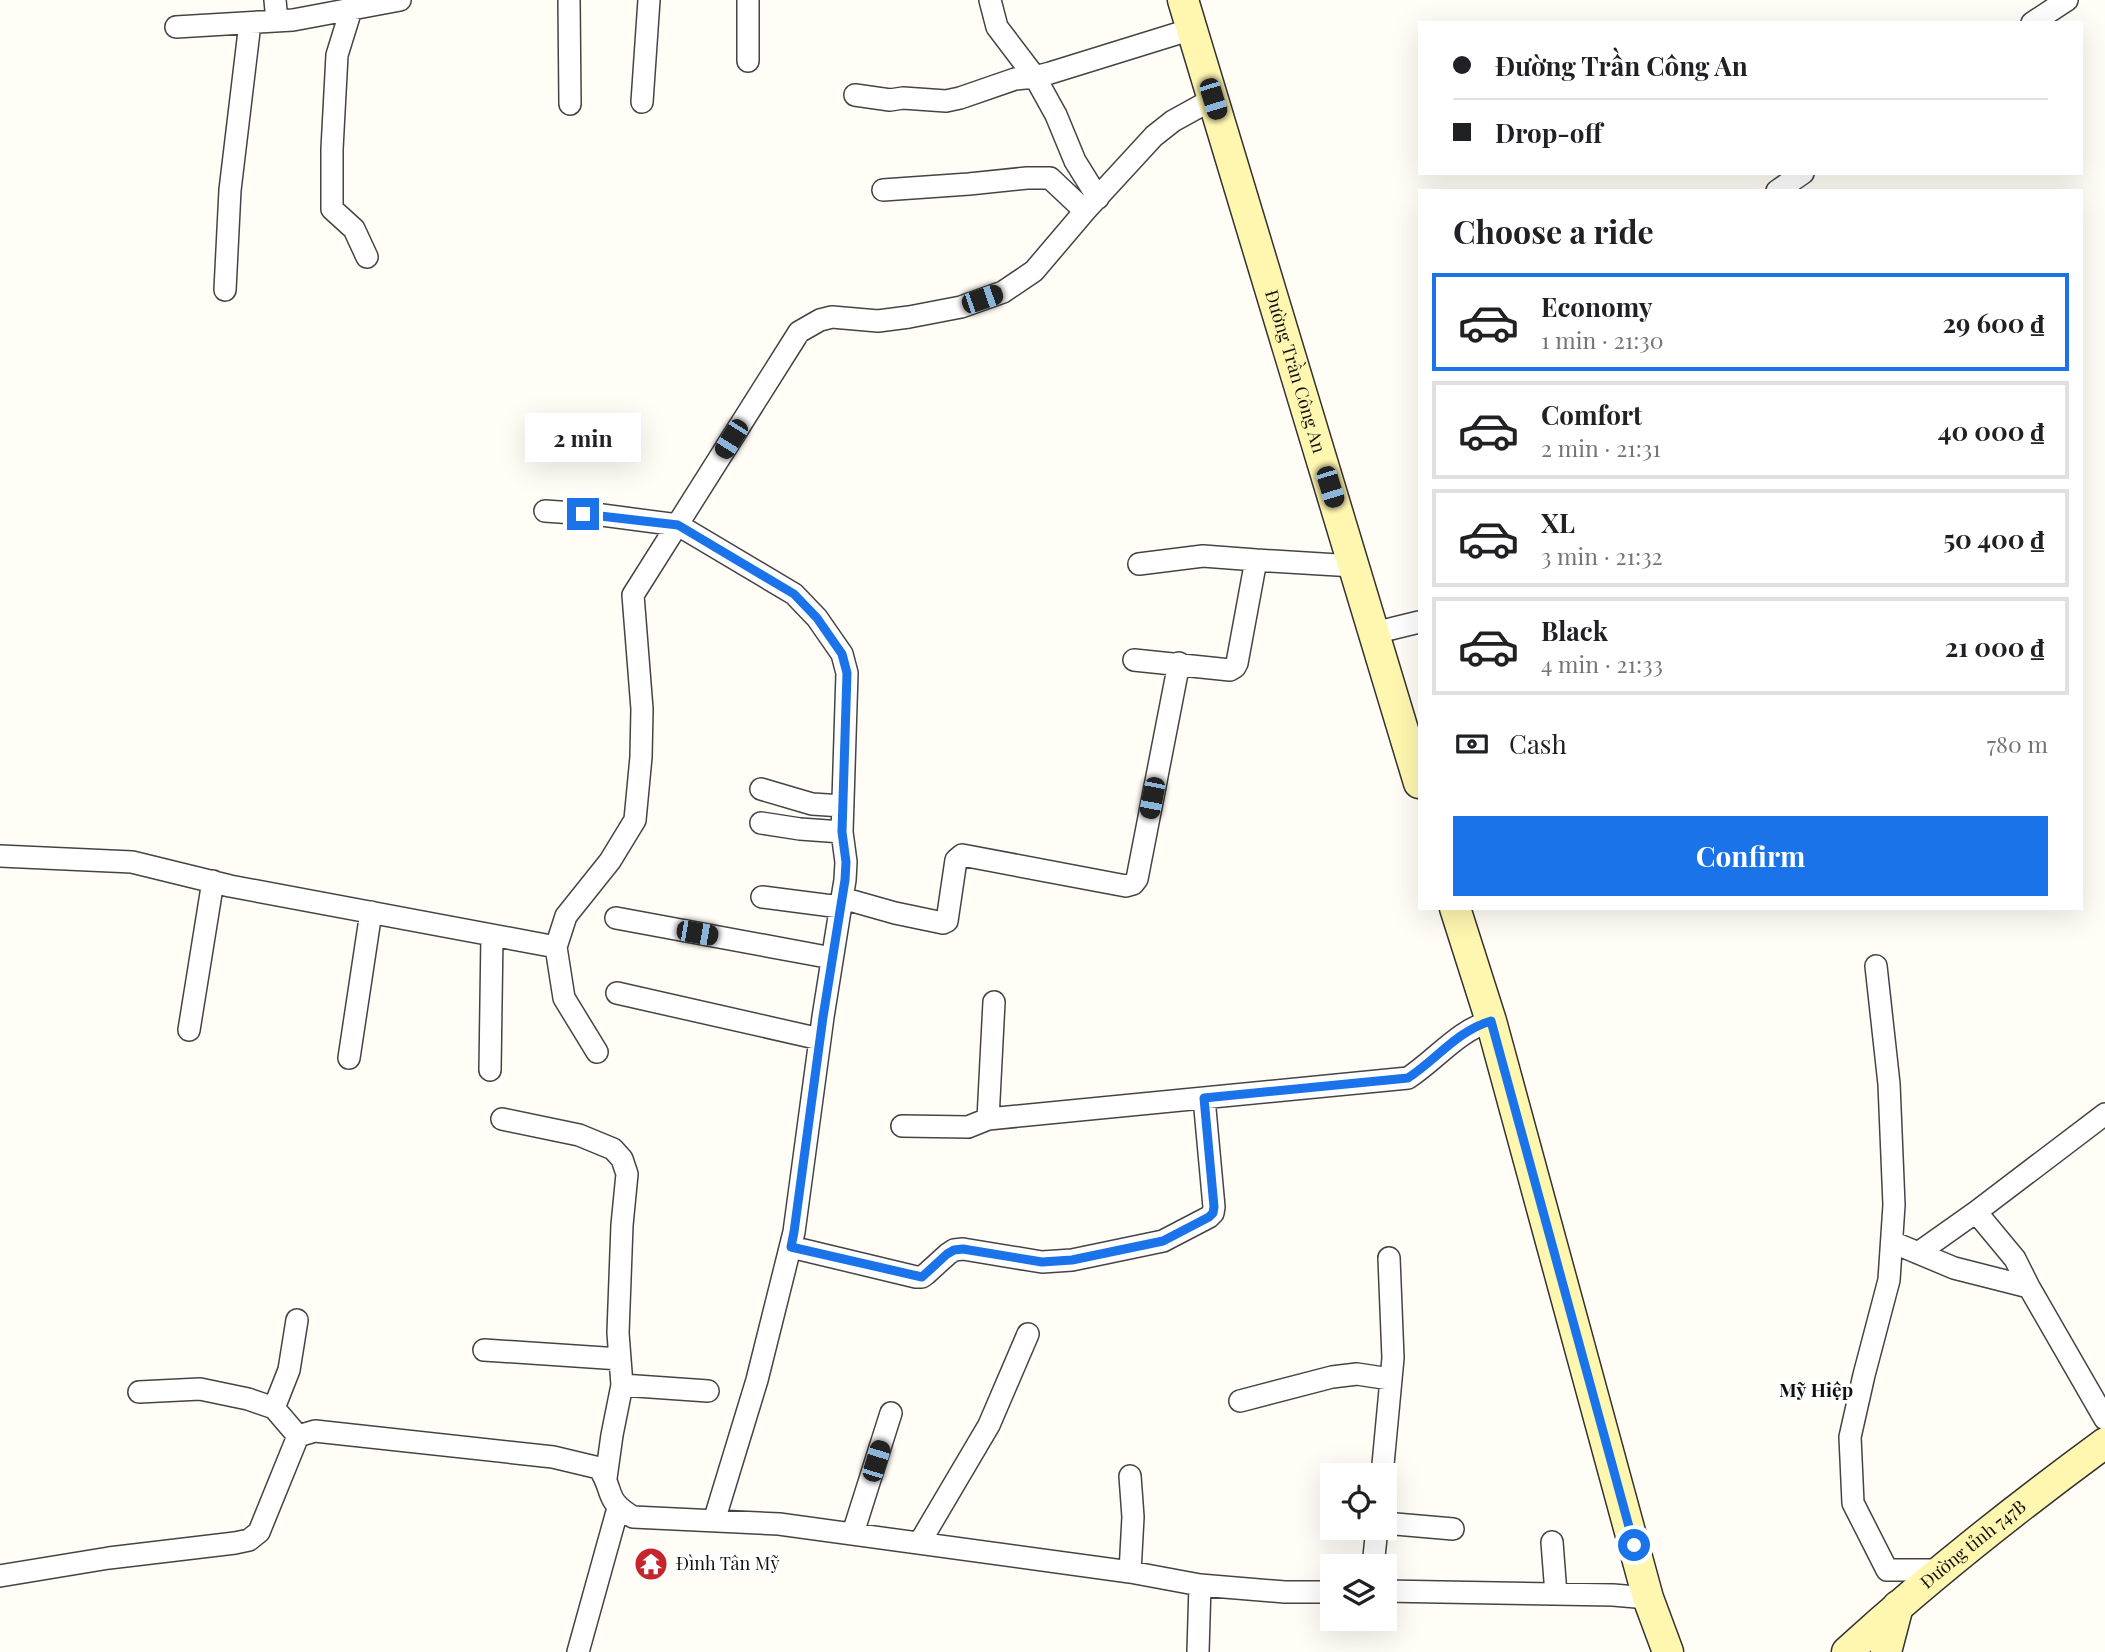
<!DOCTYPE html>
<html lang="en">
<head>
<meta charset="utf-8">
<style>
	body { margin:0; font-family:"Playfair Display",serif; background:#f2f2f2; color:#202124; height:100vh; display:flex; flex-direction:column; font-size:26px; white-space:nowrap }
	* { box-sizing:border-box; margin:0 }
	p { font-size:23px; color:#757577 }
	.icon { flex:none; width:38px; height:38px; fill:none; stroke:currentColor; stroke-width:2; stroke-linecap:round; stroke-linejoin:round }
	.map { position:relative; flex:1; overflow:hidden }
	.drawer { position:absolute; left:1418px; top:189px; width:665px; height:721px; display:flex; flex-direction:column; background:#fff; border-radius:0px; box-shadow:0 7px 28px #0002 }
	.drawer>* { flex:none }
	.guide { position:absolute; left:1418px; top:21px; width:665px; height:154px; border-radius:0px; box-shadow:0 7px 28px #0002; display:grid; align-content:center; height:154px; padding:0 35px; background:#fff }
	.fabs { position:absolute; left:1320px; top:1463px; display:grid; gap:14px }
	.fabs a { display:grid; place-items:center; width:77px; height:77px; border-radius:0px; background:#fff; box-shadow:0 7px 28px #0002; font-size:35px }
	.end { position:absolute; width:32px; height:32px; margin:-16px; border:9px solid #1a73e8; background:#fff; box-shadow:0 0 0 4px #fff }
	.from { border-radius:50% }
	.bubble { position:absolute; height:49px; border-radius:0px; background:#fff; box-shadow:0 7px 28px #0002; font-size:23px; font-weight:700; line-height:49px; text-align:center }
	.car { position:absolute; width:21px; height:42px; margin:-21px -10px; border-radius:9px; box-shadow:0 0 5px 2px #0007; background:linear-gradient(#222 24%,#8ab4d8 0 40%,#222 0 76%,#8ab4d8 0 86%,#222 0) }
	.guide b { display:flex; align-items:center; gap:24px; height:66px; font-size:26px }
	.guide b+b { border-top:2px solid #e0e0e0 }
	.guide i { width:18px; height:18px; background:#202124 }
	ul { padding:0; list-style:none }
	li { display:flex; align-items:center; gap:21px; height:98px; margin:0 14px 10px; padding:0 21px; border:4px solid #e0e0e0; border-radius:0px }
	li div { flex:1 }
	li b { display:block; font-size:26px }
	li em { font-style:normal; font-weight:700 }
	li.selected { border-color:#1a73e8 }
	li>.icon { width:63px; height:63px; stroke-width:1.5 }
	h2 { padding:0 35px; font-size:32px; line-height:84px }
	.pay { display:flex; align-items:center; gap:18px; height:77px; padding:0 35px; font-size:26px }
	.pay p { margin-inline-start:auto }
	.action { display:flex; gap:14px; margin-top:auto; padding:14px 35px }
	.action a { flex:1; height:80px; border-radius:0px; background:#1a73e8; color:#fff; font-size:28px; font-weight:700; line-height:80px; text-align:center }
	.map>svg:first-child { display:block }
	.lines { fill:none; stroke-linecap:round; stroke-linejoin:round }
	.street-casing { stroke:#444; stroke-width:24 }
	.secondary-casing { stroke:#333; stroke-width:33 }
	.street { stroke:#fff; stroke-width:21 }
	.secondary { stroke:#fff6b0; stroke-width:30 }
	.route { stroke:#1a73e8; stroke-width:9 }
	.labels { text-anchor:middle; stroke-width:7; stroke-linejoin:round; paint-order:stroke }
	.street-label { font-size:18px; fill:#111; stroke:#fff }
	.poi-label { font-size:18px; fill:#111; stroke:#fff; text-anchor:start }
	.neighbourhood-label { font-size:19px; font-weight:bold; fill:#111; stroke:#fff }
</style>
</head>
<body>
<div class="map">
<svg width="2105" height="1652" viewBox="0 0 2105 1652">
	<rect width="100%" height="100%" fill="#fffdf5"/>
	<g class="lines">
		<defs>
			<path id="street" d="M 275,0 L 277,21
				M 569,0 L 570,104
				M 990,0 L 997,27 L 1035,77 L 1056,115 L 1075,161 L 1098,198
				M 351,10 L 337,55 L 332,149 L 332,209 L 354,229 L 367,257
				M 2032,23 L 2067,0
				M 176,27 L 293,20 L 400,0
				M 748,61 L 748,0
				M 855,95 L 890,100 L 903,98 L 946,101 L 960,98 L 1015,79 L 1035,77 L 1050,73 L 1192,29
				M 642,102 L 649,0
				M 883,190 L 969,184 L 1027,178 L 1050,178 L 1085,211
				M 1777,191 L 1803,173
				M 225,290 L 230,190 L 250,23
				M 545,511 L 602,515 L 678,525 L 794,594 L 817,618 L 842,654 L 847,673 L 842,832 L 846,862 L 845,880 L 842,898
				M 1139,564 L 1203,556 L 1256,560
				M 1374,633 L 1419,622
				M 1134,660 L 1230,670 L 1235,667 L 1237,663 L 1256,560 L 1354,566
				M 761,789 L 812,804 L 843,806
				M 761,823 L 800,829 L 842,832
				M 0,856 L 132,862 L 230,886 L 556,947
				M 762,897 L 840,907
				M 616,918 L 832,958
				M 1876,966 L 1889,1084 L 1894,1205 L 1889,1280 L 1864,1375 L 1850,1437 L 1853,1503 L 1887,1570 L 1941,1570
				M 617,993 L 820,1039
				M 189,1030 L 213,881
				M 597,1052 L 564,998 L 556,947 L 566,916 L 610,861 L 635,820 L 641,757 L 642,709 L 633,595 L 799,332 L 820,320 L 832,317 L 878,321 L 909,317 L 961,307 L 1003,292 L 1034,271 L 1085,211 L 1154,136 L 1173,121 L 1213,99
				M 349,1058 L 371,912
				M 490,1070 L 492,935
				M 502,1119 L 579,1135 L 613,1149 L 622,1159 L 627,1174 L 622,1225 L 618,1333 L 622,1385 L 612,1435 L 606,1478
				M 988,1119 L 994,1002
				M 902,1126 L 968,1127 L 988,1119 L 1408,1078 C 1437,1059 1457,1031 1491,1021
				M 1892,1242 L 1954,1268 L 2029,1287 L 2105,1419
				M 791,1247 L 916,1277 L 922,1277 L 926,1274 L 948,1254 L 954,1250 L 963,1249 L 1042,1262 L 1072,1260 L 1163,1241 L 1209,1217 L 1213,1213 L 1214,1207 L 1204,1098
				M 1918,1253 L 1976,1212
				M 2029,1287 L 2015,1259 L 1976,1212 L 2105,1114
				M 297,1320 L 289,1370 L 274,1408 L 298,1436
				M 484,1350 L 620,1359
				M 622,1385 L 708,1391
				M 139,1392 L 200,1389 L 248,1399 L 274,1408
				M 1240,1401 L 1332,1377 L 1357,1374 L 1390,1379
				M 1382,1475 L 1393,1358 L 1389,1258
				M 714,1521 L 757,1380 L 794,1232 L 823,1017 L 842,898 L 895,913 L 943,923 L 947,921 L 956,860 L 962,855 L 1126,886 L 1133,884 L 1137,879 L 1179,663
				M 1384,1523 L 1453,1529
				M 853,1533 L 891,1413
				M 920,1542 L 989,1425 L 1028,1334
				M 1552,1542 L 1556,1594
				M 1373,1566 L 1377,1528
				M 1130,1572 L 1133,1517 L 1130,1476
				M 0,1576 L 109,1558 L 235,1543 L 249,1540 L 259,1532 L 298,1436 L 315,1431 L 553,1457 L 599,1468 C 615,1492 603,1499 633,1517 L 779,1524 L 1130,1572 L 1200,1585 L 1285,1592 L 1332,1592
				M 1384,1591 L 1613,1595 L 1648,1598
				M 578,1652 L 618,1508
				M 1198,1652 L 1200,1585"/>
			<g id="secondary">
				<path id="s1" d="M 1183,0 L 1419,783"/>
				<path d="M 1455,908 L 1491,1021 L 1648,1598 L 1668,1652"/>
				<path id="s2" d="M 1847,1652 C 1929,1577 2015,1509 2105,1443"/>
				<path d="M 1886,1652 L 1898,1606"/>
			</g>
		</defs>
		<use href="#street" class="street-casing"/>
		<use href="#secondary" class="secondary-casing"/>
		<use href="#street" class="street"/>
		<use href="#secondary" class="secondary"/>
	</g>
	<g class="lines">
		<path class="route" d="M 583,514 L 678,525 L 794,594 L 817,618 L 842,654 L 847,673 L 842,832 L 846,862 L 845,880 L 823,1017 L 794,1232 L 791,1247 L 922,1277 L 947,1254 L 954,1250 L 963,1249 L 1042,1262 L 1072,1260 L 1163,1241 L 1209,1217 L 1213,1213 L 1214,1207 L 1204,1098 L 1408,1078 C 1437,1059 1457,1031 1491,1021 L 1634,1545"/>
	</g>
	<defs>
		<symbol id="temple-disc" viewBox="-11 -11 22 22"><circle r="9.5" fill="#c4262e" stroke="#fff"/><path d="M0-6L5-2H3V0L6.5 2.5H4V6H1.5V3h-3V6H-4V2.5H-6.5L-3 0V-2H-5Z" fill="#fff"/></symbol>
	</defs>
	<g fill-rule="evenodd">
		<use href="#temple-disc" x="632" y="1545" width="38" height="38"/>
	</g>
	<g class="labels">
		<g class="street-label">
			<text dy="6" stroke="none"><textPath href="#s1" startOffset="388">Đường Trần Công An</textPath></text>
			<text dy="6" stroke="none"><textPath href="#s2" startOffset="166">Đường tỉnh 747B</textPath></text>
		</g>
		<g class="poi-label">
			<text x="676" y="1570">Đình Tân Mỹ</text>
		</g>
		<g class="neighbourhood-label">
			<text x="1816" y="1397">Mỹ Hiệp</text>
		</g>
	</g>
</svg>
<div class="fabs">
<a><svg class="icon" aria-label="locate" viewBox="0 0 24 24"><circle cx="12" cy="12" r="6"/><path d="M12 2v4M12 18v4M2 12h4M18 12h4"/></svg></a>
<a><svg class="icon" aria-label="layers" viewBox="0 0 24 24"><path d="M12 4l9 5-9 5-9-5zM3 14l9 5 9-5"/></svg></a>
</div>
<i class="end from" style="left:1634px;top:1545px"></i>
<i class="end" style="left:583px;top:514px"></i>
<div class="bubble" style="left:525px;top:413px;width:116px">2 min</div>
<i class="car" style="left:1213px;top:99px;rotate:163deg"></i>
<i class="car" style="left:982px;top:299px;rotate:71deg"></i>
<i class="car" style="left:731px;top:439px;rotate:212deg"></i>
<i class="car" style="left:1330px;top:487px;rotate:163deg"></i>
<i class="car" style="left:1152px;top:798px;rotate:191deg"></i>
<i class="car" style="left:697px;top:933px;rotate:100deg"></i>
<i class="car" style="left:876px;top:1461px;rotate:17deg"></i>
<div class="guide">
<b><i class="from"></i>Đường Trần Công An</b>
<b><i></i>Drop-off</b>
</div>
<section class="drawer">
<h2>Choose a ride</h2>
<ul>
<li class="selected"><svg class="icon" aria-label="car" viewBox="0 0 24 24"><path d="M5 17H2v-5l4-1 3-4h7l3 4 3 1v5h-3M9 17h6M6 11h13"/><circle cx="7" cy="17" r="2"/><circle cx="17" cy="17" r="2"/></svg><div><b>Economy</b><p>1 min · 21:30</p></div><em>29 600 ₫</em></li>
<li><svg class="icon" aria-label="car" viewBox="0 0 24 24"><path d="M5 17H2v-5l4-1 3-4h7l3 4 3 1v5h-3M9 17h6M6 11h13"/><circle cx="7" cy="17" r="2"/><circle cx="17" cy="17" r="2"/></svg><div><b>Comfort</b><p>2 min · 21:31</p></div><em>40 000 ₫</em></li>
<li><svg class="icon" aria-label="car" viewBox="0 0 24 24"><path d="M5 17H2v-5l4-1 3-4h7l3 4 3 1v5h-3M9 17h6M6 11h13"/><circle cx="7" cy="17" r="2"/><circle cx="17" cy="17" r="2"/></svg><div><b>XL</b><p>3 min · 21:32</p></div><em>50 400 ₫</em></li>
<li><svg class="icon" aria-label="car" viewBox="0 0 24 24"><path d="M5 17H2v-5l4-1 3-4h7l3 4 3 1v5h-3M9 17h6M6 11h13"/><circle cx="7" cy="17" r="2"/><circle cx="17" cy="17" r="2"/></svg><div><b>Black</b><p>4 min · 21:33</p></div><em>21 000 ₫</em></li>
</ul>
<div class="pay"><svg class="icon" aria-label="cash" viewBox="0 0 24 24"><path d="M3 7h18v10H3z"/><circle cx="12" cy="12" r="2"/></svg>Cash<p>780 m</p></div>
<div class="action"><a>Confirm</a></div>
</section>
</div>
</body>
</html>
